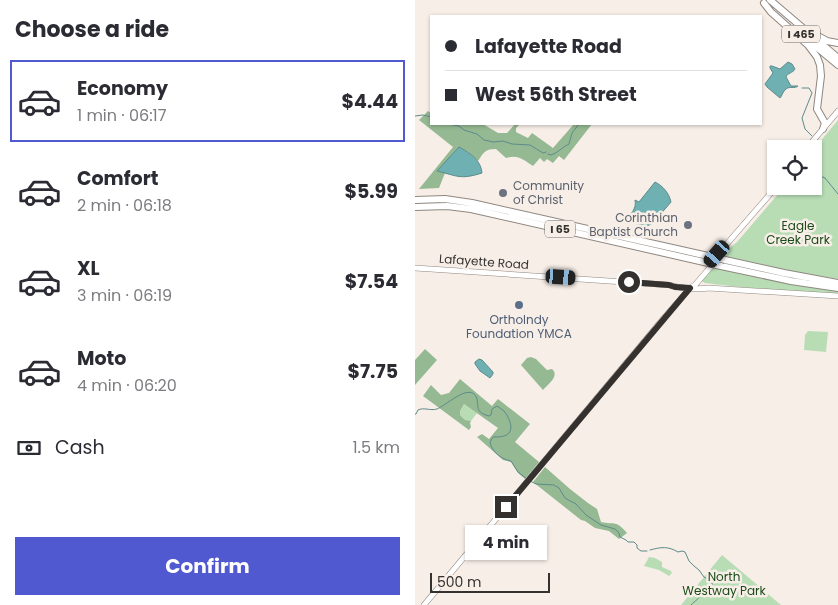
<!DOCTYPE html>
<html lang="en">
<head>
<meta charset="utf-8">
<style>
	body { margin:0; font-family:Poppins,sans-serif; background:#f7f7f7; color:#2b2b33; height:100vh; display:flex; flex-direction:column; font-size:19px; white-space:nowrap }
	* { box-sizing:border-box; margin:0 }
	p { font-size:16px; color:#7c7c81 }
	.icon { flex:none; width:28px; height:28px; fill:none; stroke:currentColor; stroke-width:2; stroke-linecap:round; stroke-linejoin:round }
	.map { position:relative; flex:1; overflow:hidden }
	.drawer { display:flex; flex-direction:column; background:#fff; width:415px }
	.drawer>* { flex:none }
	.guide { position:absolute; left:15px; top:15px; width:332px; height:110px; border-radius:0px; box-shadow:0 1px 4px #0004; display:grid; align-content:center; height:110px; padding:0 15px; background:#fff }
	.controls { position:absolute; left:352px; top:140px; display:grid; gap:10px }
	.controls a { display:grid; place-items:center; width:55px; height:55px; border-radius:0px; background:#fff; box-shadow:0 1px 4px #0004; font-size:25px }
	.scale { position:absolute; left:15px; bottom:12px; width:120px; box-sizing:border-box; padding-left:5px; border:2px solid #34312e; border-top:0; font-size:14px; line-height:18px; white-space:nowrap; color:#34312e; -webkit-text-stroke:4px #f7eee7; paint-order:stroke }
	.end { position:absolute; width:22px; height:22px; margin:-11px; border:6px solid #34312e; background:#fff; box-shadow:0 0 0 2px #fff }
	.from { border-radius:50% }
	.bubble { position:absolute; height:35px; border-radius:0px; background:#fff; box-shadow:0 1px 4px #0004; font-size:16px; font-weight:700; line-height:35px; text-align:center }
	.car { position:absolute; width:15px; height:30px; margin:-15px -8px; border-radius:6px; box-shadow:0 0 4px 1px #0007; background:linear-gradient(#222 24%,#8ab4d8 0 40%,#222 0 76%,#8ab4d8 0 86%,#222 0) }
	.guide b { display:flex; align-items:center; gap:18px; height:48px; font-size:19px }
	.guide b+b { border-top:1px solid #e1e1e2 }
	.guide i { width:12px; height:12px; background:#2b2b33 }
	ul { padding:0; list-style:none }
	li { display:flex; align-items:center; gap:15px; height:82px; margin:0 10px 8px; padding:0 5px; border:2px solid transparent; border-radius:0px }
	li div { flex:1 }
	li b { display:block; font-size:19px }
	li em { font-style:normal; font-weight:700 }
	li.current { border-color:#5159d0 }
	li>.icon { width:45px; height:45px; stroke-width:1.5 }
	h2 { padding:0 15px; font-size:22px; line-height:60px }
	.pay { display:flex; align-items:center; gap:12px; height:55px; padding:0 15px; font-size:19px }
	.pay p { margin-inline-start:auto }
	.button { display:flex; gap:10px; margin-top:auto; padding:10px 15px }
	.button a { flex:1; height:58px; border-radius:0px; background:#5159d0; color:#fff; font-size:20px; font-weight:700; line-height:58px; text-align:center }
	main { display:flex; flex:1; min-height:0 }
	.map>svg:first-child { display:block }
	.green { fill:#b8ddb5 }
	.forest { fill:#95b992 }
	.water { fill:#6fb1b3; stroke:#5d8b8b }
	.lines { fill:none; stroke-linecap:round; stroke-linejoin:round }
	.stream { stroke:#5d8b8b; stroke-width:1 }
	.major-casing { stroke:#8f8780; stroke-width:6 }
	.highway-casing { stroke:#8f8780; stroke-width:8 }
	.major { stroke:#fff; stroke-width:5 }
	.highway { stroke:#fff; stroke-width:6 }
	.highway-bridge-casing { stroke:#8f8780; stroke-width:8; stroke-linecap:butt }
	.highway-bridge { stroke:#fff; stroke-width:6 }
	.route { stroke:#34312e; stroke-width:6 }
	.worship-dot { fill:#6b7280; stroke:#f7eee7; stroke-width:2 }
	.service-dot { fill:#5c6f8a; stroke:#f7eee7; stroke-width:2 }
	.labels { text-anchor:middle; stroke-width:5; stroke-linejoin:round; paint-order:stroke }
	.shield { fill:#f7eee7; stroke:#6e6a66; stroke-width:1 }
	.shield-label { font-size:11px; font-weight:bold; fill:#34312e }
	.worship-label { font-size:12px; fill:#5b616d; stroke:#f7eee7; text-anchor:start }
	.park-label { font-size:12px; fill:#194b18; stroke:#f7eee7 }
	.street-label { font-size:12px; fill:#34312e; stroke:#f7eee7 }
	.service-label { font-size:12px; fill:#4e5e75; stroke:#f7eee7 }
</style>
</head>
<body>
<main>
<section class="drawer">
<h2>Choose a ride</h2>
<ul>
<li class="current"><svg class="icon" aria-label="car" viewBox="0 0 24 24"><path d="M5 17H2v-5l4-1 3-4h7l3 4 3 1v5h-3M9 17h6M6 11h13"/><circle cx="7" cy="17" r="2"/><circle cx="17" cy="17" r="2"/></svg><div><b>Economy</b><p>1 min · 06:17</p></div><em>$4.44</em></li>
<li><svg class="icon" aria-label="car" viewBox="0 0 24 24"><path d="M5 17H2v-5l4-1 3-4h7l3 4 3 1v5h-3M9 17h6M6 11h13"/><circle cx="7" cy="17" r="2"/><circle cx="17" cy="17" r="2"/></svg><div><b>Comfort</b><p>2 min · 06:18</p></div><em>$5.99</em></li>
<li><svg class="icon" aria-label="car" viewBox="0 0 24 24"><path d="M5 17H2v-5l4-1 3-4h7l3 4 3 1v5h-3M9 17h6M6 11h13"/><circle cx="7" cy="17" r="2"/><circle cx="17" cy="17" r="2"/></svg><div><b>XL</b><p>3 min · 06:19</p></div><em>$7.54</em></li>
<li><svg class="icon" aria-label="car" viewBox="0 0 24 24"><path d="M5 17H2v-5l4-1 3-4h7l3 4 3 1v5h-3M9 17h6M6 11h13"/><circle cx="7" cy="17" r="2"/><circle cx="17" cy="17" r="2"/></svg><div><b>Moto</b><p>4 min · 06:20</p></div><em>$7.75</em></li>
</ul>
<div class="pay"><svg class="icon" aria-label="cash" viewBox="0 0 24 24"><path d="M3 7h18v10H3z"/><circle cx="12" cy="12" r="2"/></svg>Cash<p>1.5 km</p></div>
<div class="button"><a>Confirm</a></div>
</section>
<div class="map">
<svg width="423" height="605" viewBox="0 0 423 605">
	<rect width="100%" height="100%" fill="#f7eee7"/>
	<path class="green" d="M 423,120 L 423,279 L 356,268 L 310,256 L 300,267 L 423,290 L 423,294 L 324,287 L 290,283 L 286,281 L 308,254 L 322,242 L 370,186 L 399,186 L 399,149 Z
		M 393,331 L 413,332 L 411,352 L 389,350 L 390,335 Z
		M 49,404 L 62,413 L 56,421 L 50,420 L 45,415 L 45,411 Z
		M 307,555 L 366,605 L 266,605 Z
		M 234,557 L 240,558 L 247,562 L 247,567 L 256,571 L 257,573 L 254,576 L 244,570 L 229,566 Z"/>
	<path class="forest" d="M 13,111 L 16,113 L 16,124 L 68,124 L 83,133 L 92,133 L 100,124 L 103,124 L 104,125 L 101,128 L 101,132 L 113,138 L 117,133 L 138,148 L 159,124 L 177,124 L 149,160 L 144,156 L 138,163 L 132,159 L 129,162 L 125,158 L 118,166 C 109,160 103,154 91,158 L 81,149 C 70,149 69,152 63,161 L 53,152 L 44,147 L 23,171 L 30,173 L 24,188 L 4,189 L 38,147 L 4,120 Z
		M 10,349 L 22,360 L 0,385 L 0,360 Z
		M 116,357 L 121,359 L 132,370 L 137,369 C 145,376 133,384 128,390 L 106,365 L 112,358 Z
		M 45,379 L 77,406 L 83,399 L 115,424 L 100,442 L 124,462 L 110,479 L 103,473 L 96,462 L 88,460 L 62,437 L 67,434 L 74,439 L 83,428 L 49,404 L 45,411 L 45,415 L 50,420 L 56,421 L 55,423 L 56,427 L 54,430 L 8,396 L 16,385 L 26,395 L 34,393 Z
		M 130,467 L 155,489 L 173,503 L 182,509 L 186,522 C 200,525 201,520 212,533 L 204,539 L 194,531 L 180,528 L 170,521 L 166,520 L 118,482 Z"/>
	<path class="water" d="M 373,62 L 377,64 L 380,69 C 378,73 372,73 371,77 L 376,86 L 383,86 C 380,89 374,86 371,89 C 368,91 367,96 365,98 L 352,87 L 350,84 L 358,73 L 355,68 L 355,66 L 357,66 L 365,69 Z
		M 44,147 C 55,153 66,160 67,173 C 45,180 43,176 22,171 Z
		M 240,182 C 248,186 254,193 256,202 L 238,223 L 232,226 L 210,221 C 215,215 222,209 220,200 L 224,202 Z
		M 64,359 L 67,360 L 78,372 L 78,374 L 75,378 L 65,371 L 60,364 L 60,362 Z"/>
	<g class="lines">
		<path class="stream" d="M 387,88 L 394,88 L 397,93 L 387,118 L 390,129 L 397,136
			M 0,116 L 8,115 L 16,117
			M 33,124 L 44,126 L 49,130 L 62,134 L 69,140 L 74,141 L 78,142 L 88,141 L 97,144 L 115,145 L 128,153 L 131,152
			M 133,154 L 136,155 C 143,153 147,147 154,144 L 157,133 L 164,124
			M 399,155 L 404,151 L 405,147 L 403,144
			M 399,173 L 410,178 L 423,194
			M 0,414 L 1,414 L 3,410 C 9,407 15,411 22,409 C 30,406 52,385 60,395 C 66,403 57,412 74,416 L 76,415 L 77,409 L 82,406 C 84,408 87,409 89,411 C 93,416 99,427 94,433 C 91,437 83,437 78,437 L 75,442 C 77,452 86,459 96,461 L 103,472 L 112,479
			M 115,481 L 121,484 L 139,485 L 144,488 L 150,498 L 161,504 L 171,515 L 186,525 L 200,529 L 204,533 L 205,537 L 211,540 L 213,542 L 219,542 L 222,545 L 222,548 L 226,551 L 232,551
			M 235,550 C 246,547 253,546 263,552 L 267,551 L 270,552 L 274,561 L 279,566 L 284,570 L 289,577 L 297,582 L 297,585 L 295,587 L 285,587 L 283,589 L 285,596 C 283,600 277,603 276,605"/>
		<defs>
			<path id="major" d="M 391,149 L 423,111
				M 304,253 L 362,186
				M 0,268 L 254,285 C 266,288 280,290 293,288 L 423,296
				M 9,605 L 243,325 L 275,288 L 280,285 L 305,256 L 306,252"/>
			<path id="highway" d="M 355,0 L 423,58
				M 349,3 L 356,12 L 393,45 L 402,57 L 405,65 L 406,76 L 402,109 L 410,123 L 408,129
				M 401,35 L 412,41 L 423,43
				M 393,40 L 423,65
				M 0,200 L 30,199 L 57,203 L 293,256
				M 0,207 L 32,206 L 56,209 L 289,262
				M 310,260 L 369,273 L 423,283
				M 306,266 L 376,281 L 423,288"/>
		</defs>
		<use href="#major" class="major-casing"/>
		<use href="#highway" class="highway-casing"/>
		<use href="#major" class="major"/>
		<use href="#highway" class="highway"/>
		<defs>
			<path id="highway-bridge" d="M 293,256 L 310,260
				M 289,262 L 306,266"/>
		</defs>
		<use href="#highway-bridge" class="highway-bridge-casing"/>
		<use href="#highway-bridge" class="highway-bridge"/>
	</g>
	<g class="lines">
		<path class="route" d="M 91,507 L 275,288 L 260,287 L 254,285 L 214,282"/>
	</g>
	<g class="worship-dot">
		<circle cx="88" cy="193" r="5"/>
		<circle cx="273" cy="225" r="5"/>
	</g>
	<circle class="service-dot" cx="104" cy="305" r="5"/>
	<g class="labels">
		<g class="shield">
			<rect x="367" y="25.5" width="38" height="17" rx="4"/>
			<rect x="130" y="220.5" width="30" height="17" rx="4"/>
		</g>
		<g class="shield-label">
			<text x="386" y="38">I 465</text>
			<text x="145" y="233">I 65</text>
		</g>
		<g class="worship-label">
			<text x="98" y="190">Community<tspan x="98" dy="14">of Christ</tspan></text>
			<text x="263" y="222" text-anchor="end">Corinthian<tspan x="263" dy="14">Baptist Church</tspan></text>
		</g>
		<g class="park-label">
			<text x="383" y="230">Eagle<tspan x="383" dy="14">Creek Park</tspan></text>
			<text x="309" y="581">North<tspan x="309" dy="14">Westway Park</tspan></text>
		</g>
		<g class="street-label">
			<text transform="translate(69 262) rotate(4)" y="4">Lafayette Road</text>
		</g>
		<g class="service-label">
			<text x="104" y="324">OrthoIndy<tspan x="104" dy="14">Foundation YMCA</tspan></text>
		</g>
	</g>
</svg>
<div class="controls">
<a><svg class="icon" aria-label="locate" viewBox="0 0 24 24"><circle cx="12" cy="12" r="6"/><path d="M12 2v4M12 18v4M2 12h4M18 12h4"/></svg></a>
</div>
<div class="scale">500 m</div>
<i class="end from" style="left:214px;top:282px"></i>
<i class="end" style="left:91px;top:507px"></i>
<div class="bubble" style="left:50px;top:525px;width:82px">4 min</div>
<i class="car" style="left:302px;top:254px;rotate:221deg"></i>
<i class="car" style="left:146px;top:277px;rotate:94deg"></i>
<div class="guide">
<b><i class="from"></i>Lafayette Road</b>
<b><i></i>West 56th Street</b>
</div>
</div>
</main>
</body>
</html>
